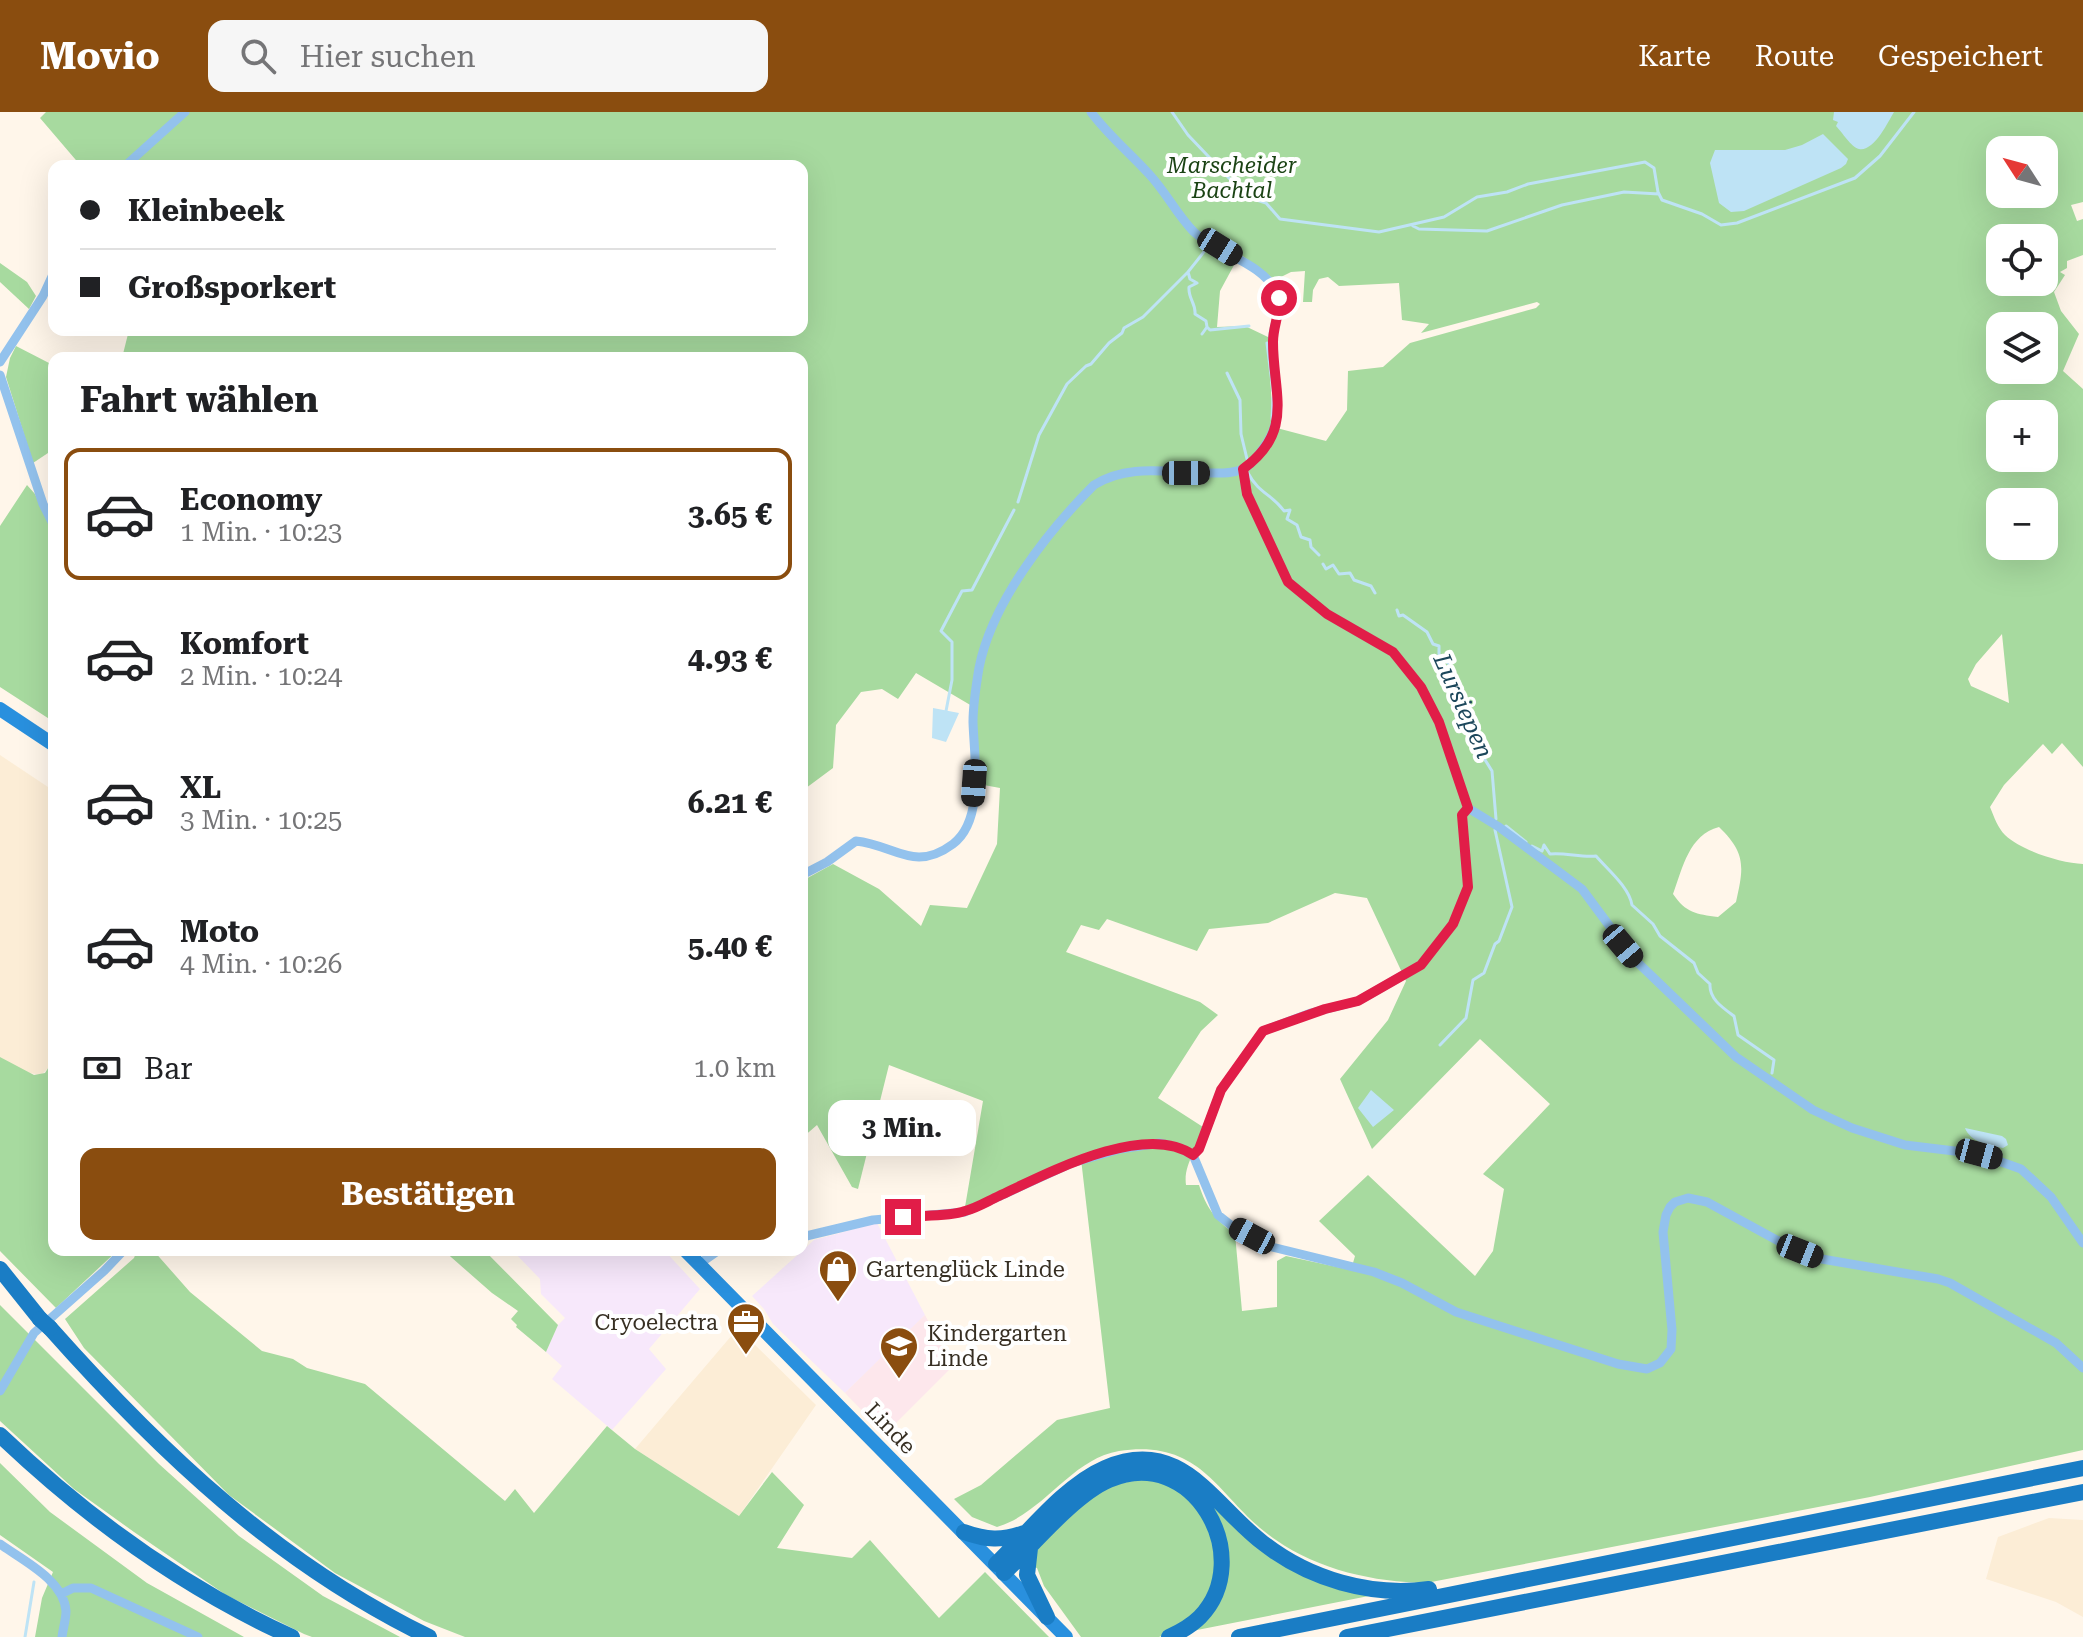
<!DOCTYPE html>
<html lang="de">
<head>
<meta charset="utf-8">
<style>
	body { margin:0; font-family:"Roboto Serif",serif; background:#f6f6f6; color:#202124; height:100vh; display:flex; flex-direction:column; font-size:30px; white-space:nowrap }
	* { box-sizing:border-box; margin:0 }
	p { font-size:26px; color:#757577 }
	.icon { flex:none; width:44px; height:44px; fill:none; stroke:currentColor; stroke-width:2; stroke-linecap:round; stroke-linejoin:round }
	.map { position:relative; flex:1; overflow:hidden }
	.drawer { position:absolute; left:48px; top:240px; width:760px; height:904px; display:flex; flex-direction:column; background:#fff; border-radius:16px; box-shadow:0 8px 32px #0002 }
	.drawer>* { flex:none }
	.hud { position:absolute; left:48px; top:48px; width:760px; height:176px; border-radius:16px; box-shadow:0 8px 32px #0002; display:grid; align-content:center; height:176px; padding:0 32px; background:#fff }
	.needle { width:52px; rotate:306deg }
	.fabs { position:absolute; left:1986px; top:24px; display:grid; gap:16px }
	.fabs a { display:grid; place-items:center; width:72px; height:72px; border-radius:16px; background:#fff; box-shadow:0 8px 32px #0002; font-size:40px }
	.end { position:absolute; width:36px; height:36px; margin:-18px; border:10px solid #e11d48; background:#fff; box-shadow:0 0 0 4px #fff }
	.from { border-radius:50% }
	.bubble { position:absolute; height:56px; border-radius:16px; background:#fff; box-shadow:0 8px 32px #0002; font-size:26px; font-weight:700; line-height:56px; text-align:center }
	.car { position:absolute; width:24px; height:48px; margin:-24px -12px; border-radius:10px; box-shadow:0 0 6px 2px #0007; background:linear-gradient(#222 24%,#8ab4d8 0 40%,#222 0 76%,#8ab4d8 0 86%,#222 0) }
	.hud b { display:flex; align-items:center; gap:28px; height:76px; font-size:30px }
	.hud b+b { border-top:2px solid #e0e0e0 }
	.hud i { width:20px; height:20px; background:#202124 }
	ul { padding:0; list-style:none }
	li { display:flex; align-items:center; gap:24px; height:132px; margin:0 16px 12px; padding:0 16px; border:4px solid transparent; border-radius:16px }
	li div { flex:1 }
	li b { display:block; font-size:30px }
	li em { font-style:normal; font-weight:700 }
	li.current { border-color:#8a4d0f }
	li>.icon { width:72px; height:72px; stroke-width:1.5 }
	h2 { padding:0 32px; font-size:36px; line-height:96px }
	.pay { display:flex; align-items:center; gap:20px; height:88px; padding:0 32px; font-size:30px }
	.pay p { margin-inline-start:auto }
	.primary-button { display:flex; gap:16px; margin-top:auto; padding:16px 32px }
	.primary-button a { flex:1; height:92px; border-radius:16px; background:#8a4d0f; color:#fff; font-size:32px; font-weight:700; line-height:92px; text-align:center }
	header { display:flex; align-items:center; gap:48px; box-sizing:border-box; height:112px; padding:0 40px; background:#8a4d0f; color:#fff }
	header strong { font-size:38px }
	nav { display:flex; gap:44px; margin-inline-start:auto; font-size:28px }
	.search { width:560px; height:72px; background:#f6f6f6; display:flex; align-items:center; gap:20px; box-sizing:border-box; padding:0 28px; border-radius:16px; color:#757577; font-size:30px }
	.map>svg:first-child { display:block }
	.commercial { fill:#f7e8fb }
	.built { fill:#fcedd6 }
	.education { fill:#fde7ec }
	.green { fill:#a7da9f; fill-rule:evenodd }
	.water { fill:#bee3f5 }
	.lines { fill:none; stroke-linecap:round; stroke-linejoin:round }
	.stream { stroke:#bee3f5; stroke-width:3 }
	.street { stroke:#93c2ed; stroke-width:9 }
	.primary { stroke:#2990de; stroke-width:14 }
	.highway { stroke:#1a7dc5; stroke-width:16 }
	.highway-bridge { stroke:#1a7dc5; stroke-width:16 }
	.route { stroke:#e11d48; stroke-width:10 }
	.labels { text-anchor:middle; stroke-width:8; stroke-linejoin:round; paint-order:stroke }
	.park-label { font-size:22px; font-style:italic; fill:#1b4314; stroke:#fff }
	.poi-label { font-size:22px; fill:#372f23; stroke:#fff; text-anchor:start }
	.street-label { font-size:22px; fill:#372f23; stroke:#fff }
	.water-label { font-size:24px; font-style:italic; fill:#1c475b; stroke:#fff }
</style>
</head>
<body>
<header>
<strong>Movio</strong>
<div class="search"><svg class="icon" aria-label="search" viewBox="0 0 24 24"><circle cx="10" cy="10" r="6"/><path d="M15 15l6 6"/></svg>Hier suchen</div>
<nav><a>Karte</a><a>Route</a><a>Gespeichert</a></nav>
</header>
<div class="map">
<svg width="2083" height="1525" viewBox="0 0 2083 1525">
	<rect width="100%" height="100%" fill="#fff6ea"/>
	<path class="commercial" d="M 877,1111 L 925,1203 L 845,1281 L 773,1212 L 764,1197 L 752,1184 L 814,1128 Z
		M 512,1138 L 664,1138 L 700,1177 L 649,1237 L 666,1257 L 612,1318 L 552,1267 L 562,1254 L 546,1240 L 558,1213 L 565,1206 L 541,1182 L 540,1167 Z"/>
	<path class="built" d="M 0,643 L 54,679 L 54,956 L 50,954 L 41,963 L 25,960 L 0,945 Z
		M 738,1216 L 816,1293 L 739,1404 L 635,1337 Z
		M 2049,1406 L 2083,1408 L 2083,1505 L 2056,1490 L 1986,1467 L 1998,1425 Z"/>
	<path class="education" d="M 925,1203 L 952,1255 L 885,1322 L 845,1281 Z"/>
	<path class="green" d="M 46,0 L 2083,0 L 2083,90 L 2071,93 L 2077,109 L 2083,107 L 2083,143 L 2067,149 L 2067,156 L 2060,160 L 2065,163 L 2054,180 L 2061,199 L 2079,222 L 2063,259 L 2083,277 L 2083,655 L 2062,631 L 2052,642 L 2043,632 L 2004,673 L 1990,695 C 1994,705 1998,716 2005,723 C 2022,739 2061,751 2083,752 L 2083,1338 L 1870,1385 L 1426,1471 C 1374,1470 1319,1458 1276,1428 C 1218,1389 1206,1326 1119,1339 C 1071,1347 1044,1401 997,1415 L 972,1405 L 954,1387 L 981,1373 L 1057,1308 L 1110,1296 L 1081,1047 L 965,1095 L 983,989 L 889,953 L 858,1077 L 852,1075 L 817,1013 L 802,1026 L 802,769 L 833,752 L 879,777 L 921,814 L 930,793 L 967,796 L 997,732 L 1000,676 L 973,671 L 972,594 L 916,561 L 898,587 L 882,577 L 861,580 L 836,613 L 833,656 L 802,679 L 802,246 L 122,246 L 129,218 L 802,218 L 802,54 L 81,54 L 40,6 ZM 2000,38 L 2044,38 L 2044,82 L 2000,82 ZM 2000,126 L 2044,126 L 2044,170 L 2000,170 ZM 1240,142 L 1275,168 L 1291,160 L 1305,159 L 1303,190 L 1312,190 L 1313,178 L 1319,167 L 1328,165 L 1339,174 L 1399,171 L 1402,208 L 1429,212 L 1421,221 L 1537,190 L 1540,192 L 1536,196 L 1410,231 L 1383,255 L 1348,259 L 1347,298 L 1326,329 L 1273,315 L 1268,225 L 1245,214 L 1217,215 L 1220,179 ZM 2000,214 L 2044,214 L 2044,258 L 2000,258 ZM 2000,302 L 2044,302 L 2044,346 L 2000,346 ZM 2000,390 L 2044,390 L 2044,434 L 2000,434 ZM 2002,522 L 2009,591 L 1971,574 L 1968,567 L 1976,552 ZM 1719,715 C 1746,741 1744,755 1736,790 L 1718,805 C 1696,802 1686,801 1673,782 C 1683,755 1689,723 1719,715 ZM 1335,781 L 1367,786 L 1406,869 L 1388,908 L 1340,967 L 1372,1037 L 1480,927 L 1550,992 L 1483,1062 L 1504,1077 L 1493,1139 L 1475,1164 L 1368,1063 L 1319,1109 L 1355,1144 L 1351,1158 L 1286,1144 L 1277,1149 L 1277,1195 L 1242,1199 L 1235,1122 C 1215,1108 1206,1095 1199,1073 L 1186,1073 C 1183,1052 1199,1035 1203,1015 L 1158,986 L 1201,919 L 1218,903 L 1200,890 L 1066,840 L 1081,813 L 1099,818 L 1107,807 L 1197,839 L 1209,817 L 1268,811 Z
		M 0,151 L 27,170 L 36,184 L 29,197 L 0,170 Z
		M 16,234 L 49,251 L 54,262 L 54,337 L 33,351 L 6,265 L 10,246 Z
		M 27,373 L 35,382 L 54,421 L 54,610 L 0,575 L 0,414 Z
		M 0,945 L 34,963 L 45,961 L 50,953 L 54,956 L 54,1138 L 118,1138 L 56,1196 L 0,1139 Z
		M 137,1138 L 153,1138 L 190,1180 L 262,1239 L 293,1247 L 307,1256 L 365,1272 L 505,1389 L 515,1377 L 534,1401 L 607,1314 L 635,1337 L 739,1404 L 772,1360 L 804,1393 L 777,1436 L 852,1446 L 870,1428 L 939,1506 L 985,1460 L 1049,1525 L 465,1525 L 424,1509 L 335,1461 L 229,1383 L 84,1236 L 65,1207 L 134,1146 Z
		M 443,1138 L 484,1138 L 558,1213 L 546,1240 L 516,1215 L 517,1213 L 511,1207 L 518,1199 L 492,1181 Z
		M 0,1193 L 159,1352 L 239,1424 L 323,1484 L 400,1525 L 312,1525 L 304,1522 L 226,1483 L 134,1420 L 74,1377 L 0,1309 Z
		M 0,1351 L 50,1400 L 147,1471 L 244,1525 L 35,1525 L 42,1486 L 53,1460 L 0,1423 Z
		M 1137,1352 C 1200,1355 1217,1404 1263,1436 C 1300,1462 1339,1475 1384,1481 L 1192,1519 C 1208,1505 1221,1490 1225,1469 C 1238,1406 1181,1340 1117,1360 C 1079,1372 1041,1419 1013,1446 L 1010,1443 C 1047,1407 1084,1359 1137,1352 Z
		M 1151,1366 C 1164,1373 1183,1379 1194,1389 C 1199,1394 1202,1404 1206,1411 C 1229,1460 1209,1506 1159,1525 L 1081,1525 L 1044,1474 L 1037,1456 L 1031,1454 L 1036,1438 L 1084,1391 L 1110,1373 Z"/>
	<path class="water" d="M 1834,0 L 1894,0 C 1888,10 1874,40 1859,37 C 1851,35 1842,20 1836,14 L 1838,10 L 1833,8 Z
		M 1823,22 L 1848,47 L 1846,52 L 1841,56 L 1744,99 L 1731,100 L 1719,91 L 1710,51 L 1715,38 L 1785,38 L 1802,33 Z
		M 933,596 L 959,601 L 946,630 L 932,626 Z
		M 1371,978 L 1394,998 L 1373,1015 L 1358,996 Z
		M 1965,1016 L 2002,1024 L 2006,1027 L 2008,1033 L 2003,1036 C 1990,1034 1970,1030 1965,1016 Z"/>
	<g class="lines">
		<path class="stream" d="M 1172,0 L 1188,23 L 1247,85 L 1266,91 L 1280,107 L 1379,120 L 1444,105 L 1477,85 L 1507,80 L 1528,72 L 1645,50 L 1654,56 L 1658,80 L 1662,88 L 1702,102 L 1721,113 L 1737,111 L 1855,66 L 1880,44 L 1914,0
			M 1413,114 L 1419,117 L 1487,119 L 1562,93 L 1624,80 L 1659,82
			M 1207,215 L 1210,218 L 1249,214
			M 1202,222 L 1207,215 L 1206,209 L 1195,202 C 1196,191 1188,187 1189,175 L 1197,171 L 1190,167 L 1188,160 C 1195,151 1202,143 1208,134
			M 1267,231 L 1273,279
			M 1227,261 L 1240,288 L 1241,322 L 1247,347
			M 1272,307 L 1273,286
			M 1248,361 C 1259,382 1272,382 1284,399 L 1290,398 L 1287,407 L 1297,413 L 1301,425 L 1310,428 L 1311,435 L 1319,443
			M 1018,390 L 1039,323 L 1067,272 L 1086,254 L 1091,252 L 1109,231 L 1122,221 L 1124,216 L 1143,205 L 1188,160
			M 1323,452 L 1326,457 L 1333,453 L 1339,462 L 1350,461 L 1354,468 L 1371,474 L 1375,481
			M 1397,498 L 1399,504 L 1403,503 L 1427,520 L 1433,532 L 1439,534 L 1439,543 L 1449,552 L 1478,618 L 1482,643 L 1492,659 L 1496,707
			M 946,599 L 952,568 L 952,530 L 941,519 L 962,479 L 972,478 L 1014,398
			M 1506,714 L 1526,730
			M 1532,734 L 1542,739 L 1544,733 L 1550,742 C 1564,740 1582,746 1596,744 C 1608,758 1629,775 1632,793 L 1653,812 L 1660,824 L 1694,851 L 1698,861 L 1710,872 C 1709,887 1723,896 1734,904 L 1738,923 L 1774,948 L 1772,961
			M 1440,933 L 1466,906 L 1473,868 L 1484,861 L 1495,832 L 1499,829 L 1512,795 L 1495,718
			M 25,1525 L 34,1470"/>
		<path class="street" d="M 125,54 L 185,0
			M 0,250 L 43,184 L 54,160
			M 0,263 L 43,392 L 54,414
			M 1243,357 L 1247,382 L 1288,470 L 1327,502 L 1393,540 L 1421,575 L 1439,610 L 1468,696 L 1499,715 L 1582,777 L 1634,847 L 1736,945 L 1813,998 L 1852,1016 L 1905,1033 L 1979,1042 L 2021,1057 L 2051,1085 L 2083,1131
			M 802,763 L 827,750 L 856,729 C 895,733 914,761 953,732 C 985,708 974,645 973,610 C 973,593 976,574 979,556 C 992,490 1048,419 1094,373 C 1129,351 1168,361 1207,361 C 1219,361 1232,362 1243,357 C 1252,352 1259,343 1264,335 C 1291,298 1269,264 1273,223 C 1274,210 1284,194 1277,181 C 1263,151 1217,141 1194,120 C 1177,103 1166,80 1149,62 C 1130,41 1108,23 1091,0
			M 1193,1043 L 1199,1037 L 1221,978 L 1263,919 L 1311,901 L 1358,889 L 1421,853 L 1453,812 L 1468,775 L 1462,703 L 1468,696
			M 802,1125 L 873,1108 L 965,1100 L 1072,1051 L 1120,1037 L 1160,1031 L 1180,1036 L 1193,1043 L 1218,1103 L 1232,1114 L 1272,1135 L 1374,1160 L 1402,1171 L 1456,1200 L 1618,1252 L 1647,1257 L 1660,1251 L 1671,1237 L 1672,1218 L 1663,1120 L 1666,1103 L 1670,1095 L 1675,1090 L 1688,1086 L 1707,1090 L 1784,1132 L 1816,1146 L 1938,1167 L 1950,1171 L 2056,1231 L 2083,1256
			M 699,1152 L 719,1138
			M 0,1279 L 34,1221 L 104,1159 L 124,1138
			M 0,1432 C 22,1448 64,1468 66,1499 C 66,1507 63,1517 62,1525
			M 61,1482 L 73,1476 L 91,1476 L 198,1525"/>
		<path class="primary" d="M 0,597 L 54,633
			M 685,1138 L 1066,1525"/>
		<path class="highway" d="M 0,1157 L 40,1207
			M 50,1216 C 161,1341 277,1451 429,1525
			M 0,1323 C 86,1405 184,1476 292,1525
			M 964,1420 C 986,1428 1002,1429 1024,1421
			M 1030,1436 L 1027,1463 L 1047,1505
			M 996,1452 C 1027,1422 1065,1373 1105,1356 C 1181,1323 1213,1393 1263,1431 C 1309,1467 1370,1485 1429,1477
			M 1004,1461 C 1032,1434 1074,1383 1109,1368 C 1193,1331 1257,1446 1200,1505 C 1191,1514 1180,1520 1169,1525
			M 1239,1525 L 2083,1356
			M 1347,1525 L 2083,1380"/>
		<path class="highway-bridge" d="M 40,1207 L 50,1216"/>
	</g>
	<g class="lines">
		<path class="route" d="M 903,1105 C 923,1103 947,1105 965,1099 C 977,1096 988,1089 999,1084 C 1046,1062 1145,1009 1193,1043 L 1199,1037 L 1221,978 L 1263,919 L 1325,897 L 1358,889 L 1421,853 L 1453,812 L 1468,775 L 1462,703 L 1468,696 L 1439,610 L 1421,575 L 1393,540 L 1327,502 L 1288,470 L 1247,382 L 1243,357 C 1295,319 1273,282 1273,230 C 1273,215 1280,201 1279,186"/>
	</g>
	<defs>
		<symbol id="shop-pin" viewBox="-11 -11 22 30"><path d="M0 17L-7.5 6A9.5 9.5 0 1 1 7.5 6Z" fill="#8a4d0f" stroke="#fff"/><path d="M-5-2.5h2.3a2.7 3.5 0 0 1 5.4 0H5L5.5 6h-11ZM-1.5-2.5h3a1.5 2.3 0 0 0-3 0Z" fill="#fff"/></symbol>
		<symbol id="office-pin" viewBox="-11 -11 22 30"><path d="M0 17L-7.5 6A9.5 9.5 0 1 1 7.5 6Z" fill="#8a4d0f" stroke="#fff"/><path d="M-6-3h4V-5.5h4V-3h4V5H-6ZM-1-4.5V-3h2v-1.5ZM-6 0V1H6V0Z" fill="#fff"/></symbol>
		<symbol id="school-pin" viewBox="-11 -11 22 30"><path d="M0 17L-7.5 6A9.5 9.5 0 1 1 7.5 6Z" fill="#8a4d0f" stroke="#fff"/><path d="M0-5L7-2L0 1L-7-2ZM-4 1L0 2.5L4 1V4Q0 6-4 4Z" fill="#fff"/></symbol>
	</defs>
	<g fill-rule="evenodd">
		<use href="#shop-pin" x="816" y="1135" width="44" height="60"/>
		<use href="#office-pin" x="724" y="1188" width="44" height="60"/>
		<use href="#school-pin" x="877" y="1212" width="44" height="60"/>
	</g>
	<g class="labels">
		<g class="park-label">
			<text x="1232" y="61">Marscheider<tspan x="1232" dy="25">Bachtal</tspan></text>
		</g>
		<g class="poi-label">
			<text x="866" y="1165">Gartenglück Linde</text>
			<text x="718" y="1218" text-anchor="end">Cryoelectra</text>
			<text x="927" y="1229">Kindergarten<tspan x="927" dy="25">Linde</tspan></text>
		</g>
		<g class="street-label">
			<text transform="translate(891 1316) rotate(46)" y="8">Linde</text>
		</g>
		<g class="water-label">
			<text transform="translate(1463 594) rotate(66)" y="8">Lursiepen</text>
		</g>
	</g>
</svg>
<div class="fabs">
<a><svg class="needle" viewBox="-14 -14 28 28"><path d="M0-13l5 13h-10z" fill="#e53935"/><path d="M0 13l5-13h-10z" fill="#757577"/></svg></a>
<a><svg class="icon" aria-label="locate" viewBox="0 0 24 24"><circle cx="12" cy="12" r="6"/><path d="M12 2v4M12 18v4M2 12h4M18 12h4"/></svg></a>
<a><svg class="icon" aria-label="layers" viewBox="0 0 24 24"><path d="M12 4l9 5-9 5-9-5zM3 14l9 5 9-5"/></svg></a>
<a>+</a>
<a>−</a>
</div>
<i class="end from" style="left:1279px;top:186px"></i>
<i class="end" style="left:903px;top:1105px"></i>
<div class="bubble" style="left:828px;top:988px;width:148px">3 Min.</div>
<i class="car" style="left:1220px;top:135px;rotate:122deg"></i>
<i class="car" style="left:1186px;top:361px;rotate:90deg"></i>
<i class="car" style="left:974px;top:671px;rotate:184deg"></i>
<i class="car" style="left:1623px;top:834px;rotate:140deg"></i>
<i class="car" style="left:1979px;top:1042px;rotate:105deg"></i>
<i class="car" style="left:1252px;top:1124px;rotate:298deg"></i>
<i class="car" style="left:1800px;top:1139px;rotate:112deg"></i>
<div class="hud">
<b><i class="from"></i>Kleinbeek</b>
<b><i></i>Großsporkert</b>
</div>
<section class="drawer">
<h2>Fahrt wählen</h2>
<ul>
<li class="current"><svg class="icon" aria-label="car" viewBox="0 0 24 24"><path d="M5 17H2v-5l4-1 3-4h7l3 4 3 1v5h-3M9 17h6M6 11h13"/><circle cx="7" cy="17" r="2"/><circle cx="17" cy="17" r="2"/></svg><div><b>Economy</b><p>1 Min. · 10:23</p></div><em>3.65 €</em></li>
<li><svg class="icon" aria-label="car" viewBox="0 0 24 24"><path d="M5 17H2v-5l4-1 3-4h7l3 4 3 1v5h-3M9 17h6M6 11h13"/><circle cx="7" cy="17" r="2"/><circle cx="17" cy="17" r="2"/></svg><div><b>Komfort</b><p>2 Min. · 10:24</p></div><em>4.93 €</em></li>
<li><svg class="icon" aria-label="car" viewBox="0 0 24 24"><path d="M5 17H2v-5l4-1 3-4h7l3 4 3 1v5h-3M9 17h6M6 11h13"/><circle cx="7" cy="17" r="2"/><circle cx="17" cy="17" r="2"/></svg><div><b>XL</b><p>3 Min. · 10:25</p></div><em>6.21 €</em></li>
<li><svg class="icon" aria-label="car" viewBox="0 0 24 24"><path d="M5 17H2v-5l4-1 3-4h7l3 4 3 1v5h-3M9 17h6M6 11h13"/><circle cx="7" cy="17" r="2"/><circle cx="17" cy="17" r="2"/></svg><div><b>Moto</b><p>4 Min. · 10:26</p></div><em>5.40 €</em></li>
</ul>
<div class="pay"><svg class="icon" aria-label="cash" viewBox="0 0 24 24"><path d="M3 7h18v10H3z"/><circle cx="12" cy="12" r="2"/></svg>Bar<p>1.0 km</p></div>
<div class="primary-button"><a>Bestätigen</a></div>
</section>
</div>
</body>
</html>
